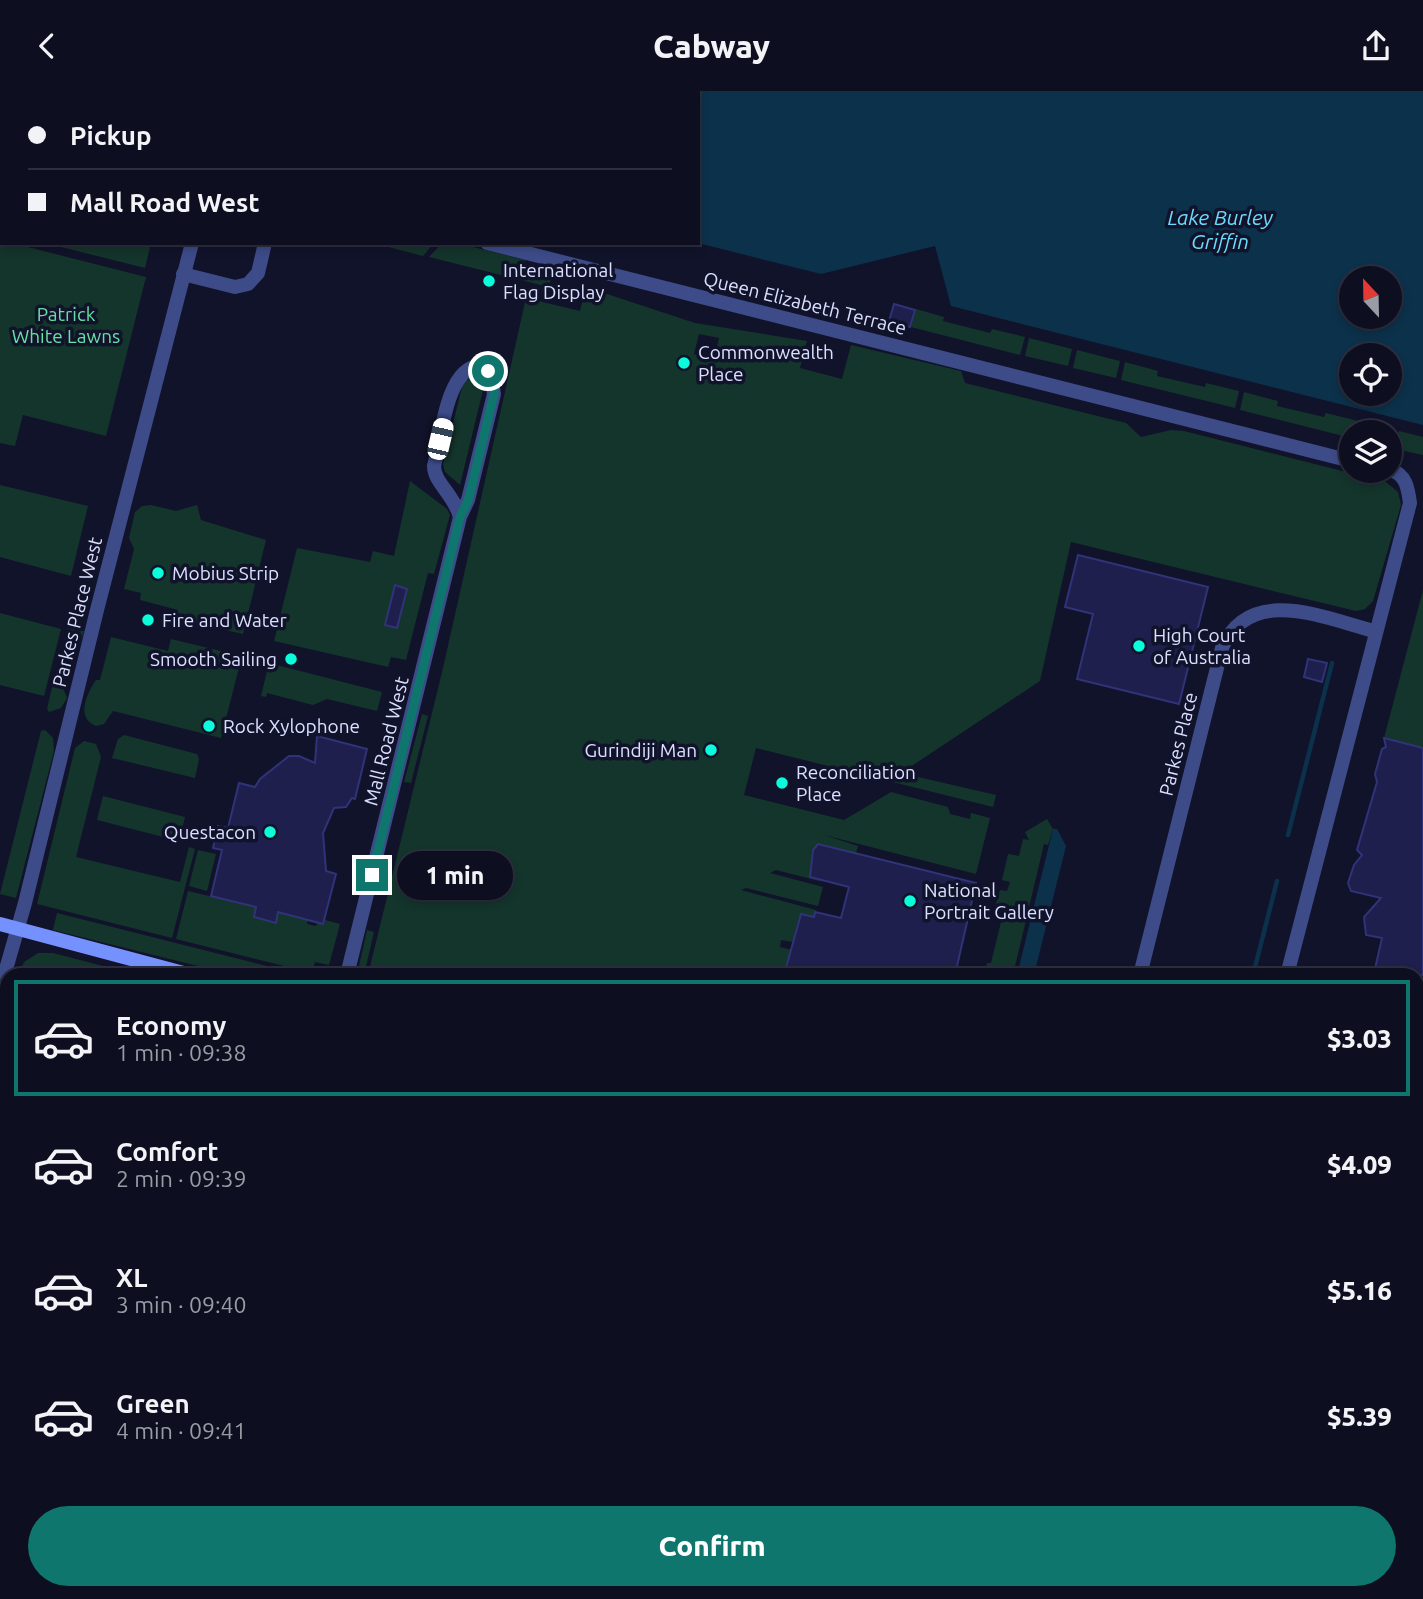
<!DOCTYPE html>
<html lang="en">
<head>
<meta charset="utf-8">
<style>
	body { margin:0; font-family:Ubuntu,sans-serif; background:#1b1c2d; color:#f1f3f6; height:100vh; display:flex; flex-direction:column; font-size:26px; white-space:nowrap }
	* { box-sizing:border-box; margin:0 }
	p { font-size:23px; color:#9a9ca5 }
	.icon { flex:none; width:38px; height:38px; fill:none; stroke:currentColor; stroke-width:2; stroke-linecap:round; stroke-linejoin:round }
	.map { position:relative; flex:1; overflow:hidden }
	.side { position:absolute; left:0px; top:877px; width:1424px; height:632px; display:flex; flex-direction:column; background:#0d0e20; border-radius:21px 21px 0 0; box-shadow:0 4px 10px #0003,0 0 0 2px #2d2e3e }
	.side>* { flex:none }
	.top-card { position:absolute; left:0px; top:0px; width:700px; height:154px; box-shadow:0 4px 10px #0003,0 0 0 2px #2d2e3e; display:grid; align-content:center; height:154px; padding:0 28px; background:#0d0e20 }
	.needle { width:46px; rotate:338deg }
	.tools { position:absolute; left:1339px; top:175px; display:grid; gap:14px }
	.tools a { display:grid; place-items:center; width:63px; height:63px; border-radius:50%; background:#0d0e20; box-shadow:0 4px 10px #0003,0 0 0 2px #2d2e3e; font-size:35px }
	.end { position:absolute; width:32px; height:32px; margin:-16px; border:9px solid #0f766e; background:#fff; box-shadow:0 0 0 4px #fff }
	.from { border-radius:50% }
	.bubble { position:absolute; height:49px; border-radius:24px; background:#0d0e20; box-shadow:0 4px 10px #0003,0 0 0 2px #2d2e3e; font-size:23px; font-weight:800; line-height:49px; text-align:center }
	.car { position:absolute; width:21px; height:42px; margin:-21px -10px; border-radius:9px; box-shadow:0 0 5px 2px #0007; background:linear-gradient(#fff 24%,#345 0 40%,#fff 0 76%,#345 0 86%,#fff 0) }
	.top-card b { display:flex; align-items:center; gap:24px; height:66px; font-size:26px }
	.top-card b+b { border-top:2px solid #2d2e3e }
	.top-card i { width:18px; height:18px; background:#f1f3f6 }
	ul { padding:12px 0 0; list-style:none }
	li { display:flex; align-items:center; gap:21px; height:116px; margin:0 14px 10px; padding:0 14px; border:4px solid transparent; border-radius:0px }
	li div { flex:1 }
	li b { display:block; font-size:26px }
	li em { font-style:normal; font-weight:800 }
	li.on { border-color:#0f766e }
	li>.icon { width:63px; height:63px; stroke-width:1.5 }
	.action { display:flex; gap:14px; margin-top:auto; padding:14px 28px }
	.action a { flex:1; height:80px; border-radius:42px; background:#0f766e; color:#fff; font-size:28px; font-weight:800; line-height:80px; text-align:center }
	header { display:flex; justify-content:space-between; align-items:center; height:91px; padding:0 28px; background:#0d0e20; font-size:32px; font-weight:800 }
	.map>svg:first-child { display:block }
	.green { fill:#14352c; fill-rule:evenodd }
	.water { fill:#0c314a; fill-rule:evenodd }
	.pier { fill:#11132b }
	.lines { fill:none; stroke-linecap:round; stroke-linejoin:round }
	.stream { stroke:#0c314a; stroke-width:4.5 }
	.building { fill:#1e1f4c; stroke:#303378; stroke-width:2 }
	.street { stroke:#3d4c89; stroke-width:14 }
	.secondary { stroke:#7491fd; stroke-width:14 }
	.route { stroke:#0f766e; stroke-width:9 }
	.poi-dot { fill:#0bfcdb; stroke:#11132b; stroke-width:2.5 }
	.labels { text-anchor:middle; stroke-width:7; stroke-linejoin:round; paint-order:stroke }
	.poi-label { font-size:19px; fill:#dce0ff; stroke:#11132b; text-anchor:start }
	.street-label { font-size:19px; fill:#dce0ff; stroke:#11132b }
	.park-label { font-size:19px; fill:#67e0a5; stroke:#11132b }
	.water-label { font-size:21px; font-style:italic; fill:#6bdcfd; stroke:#11132b }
</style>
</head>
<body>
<header><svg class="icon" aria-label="back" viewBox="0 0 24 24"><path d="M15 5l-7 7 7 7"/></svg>Cabway<svg class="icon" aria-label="share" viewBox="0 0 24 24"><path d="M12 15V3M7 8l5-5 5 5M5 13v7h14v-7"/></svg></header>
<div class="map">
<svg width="1423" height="1508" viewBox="0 0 1423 1508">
	<rect width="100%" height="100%" fill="#11132b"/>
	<path class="green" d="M 0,33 L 2,33 L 2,142 L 0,141 Z
		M 0,149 L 2,152 L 12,152 L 146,186 L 106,345 L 23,324 L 15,355 L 0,352 Z
		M 45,152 L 151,152 L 145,177 Z
		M 373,152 L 434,152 L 423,165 Z
		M 442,152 L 457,152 L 525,169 L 523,179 L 539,182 L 541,174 L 553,177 L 549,196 L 429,166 Z
		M 586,196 L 695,232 L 807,250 L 800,277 L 842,288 L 851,254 L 961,280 L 965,292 L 1126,332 L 1141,346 L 1171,339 L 1184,340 L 1386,391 L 1398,401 L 1401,414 L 1373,510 L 1365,518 L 1356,520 L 1071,451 L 1040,590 L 901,682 L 996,704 L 993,716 L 756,657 L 744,704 L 844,729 L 891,701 L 948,716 L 950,723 L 970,728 L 971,722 L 990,727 L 976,783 L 824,744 L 858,755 L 856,762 L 818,753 L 812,759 L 810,785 L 823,791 L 776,779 L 770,782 L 823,796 L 818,815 L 746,797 L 741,799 L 816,819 L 814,826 L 801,823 L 799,826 L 793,851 L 781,849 L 780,856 L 792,859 L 784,884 L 368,884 L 443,577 L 526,207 L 580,220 ZM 699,243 L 719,247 L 714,267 L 694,263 Z
		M 916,218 L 944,226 L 943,230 L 990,242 L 992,238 L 1025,246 L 1020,264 L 911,236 Z
		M 1029,247 L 1072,258 L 1068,275 L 1025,265 Z
		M 1077,259 L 1120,270 L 1116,287 L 1073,277 Z
		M 1125,271 L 1158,280 L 1157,285 L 1205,296 L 1206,292 L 1239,300 L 1235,317 L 1121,289 Z
		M 474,287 L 480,291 L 483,299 L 460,394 L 445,381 L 443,373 L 462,296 L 465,290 Z
		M 1244,301 L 1278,310 L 1277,315 L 1324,326 L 1326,322 L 1358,330 L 1356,341 L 1351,341 L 1351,347 L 1240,319 Z
		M 1364,331 L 1392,339 L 1390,350 L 1390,341 L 1361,341 Z
		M 1399,340 L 1423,346 L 1423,364 L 1395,358 Z
		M 410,390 L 447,418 L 450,424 L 434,483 L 428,482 L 406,569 L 391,566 L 388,576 L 274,550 L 297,457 L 370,471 L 373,460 L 394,465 Z
		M 0,394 L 88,415 L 71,485 L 0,466 Z
		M 151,414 L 176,420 L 197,414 L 201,429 L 266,449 L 243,543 L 176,528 L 178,519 L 140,509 L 141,502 L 124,498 L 134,458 L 129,447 L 135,421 L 142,415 Z
		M 1423,499 L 1423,655 L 1421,657 L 1384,647 Z
		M 0,522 L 61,538 L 44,605 L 0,594 Z
		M 68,536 L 84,540 L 80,552 L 71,559 L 62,557 Z
		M 111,546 L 168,560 L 171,548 L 242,565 L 221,647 L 113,620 L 104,633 L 96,635 C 75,627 87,602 96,589 L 100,589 Z
		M 269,572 L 382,601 L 377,620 L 327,608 L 313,614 L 267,602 L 266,606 L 261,605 Z
		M 53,592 L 62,594 L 67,607 L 61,617 L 49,621 L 47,618 Z
		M 422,623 L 428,625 L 411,692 L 404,691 Z
		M 45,639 L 53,647 L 54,660 L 16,807 L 0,803 L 41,640 Z
		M 124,644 L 197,663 L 199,668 L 195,687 L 112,667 L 118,648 Z
		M 84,650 L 96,653 L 101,666 L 76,766 L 180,791 L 189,756 L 195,758 L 172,847 L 37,813 L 75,657 Z
		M 103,705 L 185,726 L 179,750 L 97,729 Z
		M 1047,728 L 1053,738 L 1048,754 L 1044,753 L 1013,884 L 984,884 L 987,872 L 991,872 L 1002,827 L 993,824 L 1000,799 L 1007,800 L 1010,791 L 1002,789 L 1008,763 L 1019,765 L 1023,748 L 1029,749 L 1025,741 Z
		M 198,759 L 216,763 L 207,800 L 189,795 Z
		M 188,800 L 256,816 L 254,826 L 275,832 L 278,821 L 308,829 L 307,833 L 316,835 L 318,831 L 324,833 L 325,829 L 340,833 L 329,874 L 315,871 L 312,882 L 176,848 Z
		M 57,822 L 302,884 L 234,884 L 53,839 Z
		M 367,839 L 374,841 L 364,884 L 357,884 Z
		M 38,862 L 53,862 L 138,884 L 18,884 L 24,871 Z
		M 7,928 L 7,1442 L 0,1441 L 0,956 Z
		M 1418,1266 L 1423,1267 L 1423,1317 L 1418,1315 Z
		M 242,1502 L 891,1502 L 890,1508 L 268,1508 Z
		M 1136,1502 L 1148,1505 L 1149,1502 L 1180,1502 L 1179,1508 L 1135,1508 Z
		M 1221,1502 L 1262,1502 L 1260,1508 L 1219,1508 Z
		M 1268,1502 L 1285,1502 L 1292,1505 L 1308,1502 L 1306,1508 L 1273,1508 Z"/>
	<path class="water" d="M 100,0 L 1423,0 L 1423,334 L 951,215 L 935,155 L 821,183 L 698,152 L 698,2 ZM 1351,187 L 1390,187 L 1390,226 L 1351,226 ZM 1390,264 L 1390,303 L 1351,303 L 1351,264 Z
		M 1053,738 L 1057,738 L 1066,755 L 1034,884 L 1017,884 Z"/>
	<path class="pier" d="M 934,156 L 951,219 L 948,216 L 933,159 L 823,185 Z"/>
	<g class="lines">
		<path class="stream" d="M 1288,744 L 1332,572
			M 1253,884 L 1277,790"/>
	</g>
	<path class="building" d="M 894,213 L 915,219 L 910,236 L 889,230 Z
		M 1078,464 L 1208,496 L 1179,613 L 1077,588 L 1093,523 L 1065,516 Z
		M 395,494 L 407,498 L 397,537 L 385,534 Z
		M 1308,568 L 1327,572 L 1322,591 L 1304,586 Z
		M 317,645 L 367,658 L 355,708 L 352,707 L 346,716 L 334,717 L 323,742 L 326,780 L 336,783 L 323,833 L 278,821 L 276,832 L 254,826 L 256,816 L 211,805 L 222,759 L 213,757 L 218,735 L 228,737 L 239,692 L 255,696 L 260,688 L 289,665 L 299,665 L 315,672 Z
		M 1384,647 L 1423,657 L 1423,884 L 1374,882 L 1382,847 L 1366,844 L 1364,826 L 1381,807 L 1351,800 L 1348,792 L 1354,774 L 1362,764 L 1357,759 L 1377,691 L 1375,683 L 1382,658 L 1386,656 Z
		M 818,753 L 976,792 L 955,884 L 784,884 L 801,823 L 814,826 L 815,821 L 841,827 L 849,796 L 810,786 L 813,759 Z"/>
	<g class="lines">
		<path class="street" d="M 487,152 L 1351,370
			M 183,183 L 235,196 L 248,193 L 258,182 L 265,152
			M 347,884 L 460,426 L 468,409 L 494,303 L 491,284 L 479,275 C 446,277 441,348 434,375 C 434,392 454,403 460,426
			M 1140,884 L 1222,557 C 1250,493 1324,527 1374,540
			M 1287,884 L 1410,412 C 1408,397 1406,383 1390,379
			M 0,899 L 25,812 L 97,519 L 192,152
			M 0,1454 L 7,1456
			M 188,1502 L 214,1508
			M 904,1508 L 906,1502"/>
		<path class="secondary" d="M 0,833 L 191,884
			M 1418,1182 L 1423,1182
			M 1418,1196 L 1423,1197"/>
	</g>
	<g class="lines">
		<path class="route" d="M 372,784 L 460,426 L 468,410 L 494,303 L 494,292 L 488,280"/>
	</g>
	<g class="poi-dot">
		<circle cx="489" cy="190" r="7"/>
		<circle cx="684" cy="272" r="7"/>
		<circle cx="158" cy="482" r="7"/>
		<circle cx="148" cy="529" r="7"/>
		<circle cx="1139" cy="555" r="7"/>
		<circle cx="291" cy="568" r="7"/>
		<circle cx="209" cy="635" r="7"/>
		<circle cx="711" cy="659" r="7"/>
		<circle cx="782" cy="692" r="7"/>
		<circle cx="270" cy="741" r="7"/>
		<circle cx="910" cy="810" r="7"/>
	</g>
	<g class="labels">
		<g class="poi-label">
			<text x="503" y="186">International<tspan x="503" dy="22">Flag Display</tspan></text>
			<text x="698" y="268">Commonwealth<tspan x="698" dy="22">Place</tspan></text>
			<text x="172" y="489">Mobius Strip</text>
			<text x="162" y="536">Fire and Water</text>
			<text x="1153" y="551">High Court<tspan x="1153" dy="22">of Australia</tspan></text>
			<text x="277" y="575" text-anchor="end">Smooth Sailing</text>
			<text x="223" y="642">Rock Xylophone</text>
			<text x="697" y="666" text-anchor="end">Gurindiji Man</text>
			<text x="796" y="688">Reconciliation<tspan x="796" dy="22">Place</tspan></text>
			<text x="256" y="748" text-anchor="end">Questacon</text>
			<text x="924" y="806">National<tspan x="924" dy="22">Portrait Gallery</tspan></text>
		</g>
		<g class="street-label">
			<text transform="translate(805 212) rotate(14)" y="7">Queen Elizabeth Terrace</text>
			<text transform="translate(77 521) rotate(-76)" y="7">Parkes Place West</text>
			<text transform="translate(386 650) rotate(-76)" y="7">Mall Road West</text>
			<text transform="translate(1178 653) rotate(-76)" y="7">Parkes Place</text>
		</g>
		<g class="park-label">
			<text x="66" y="230">Patrick<tspan x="66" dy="22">White Lawns</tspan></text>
		</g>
		<g class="water-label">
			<text x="1220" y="134">Lake Burley<tspan x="1220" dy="24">Griffin</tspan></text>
		</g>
	</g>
</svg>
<div class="tools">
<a><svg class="needle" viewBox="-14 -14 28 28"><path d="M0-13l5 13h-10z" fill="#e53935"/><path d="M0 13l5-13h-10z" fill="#9a9ca5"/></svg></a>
<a><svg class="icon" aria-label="locate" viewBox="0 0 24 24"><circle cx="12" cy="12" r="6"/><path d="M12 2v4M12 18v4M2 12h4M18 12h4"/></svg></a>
<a><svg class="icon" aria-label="layers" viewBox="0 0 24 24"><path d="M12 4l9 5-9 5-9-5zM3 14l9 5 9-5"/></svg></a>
</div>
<i class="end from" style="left:488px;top:280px"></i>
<i class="end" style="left:372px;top:784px"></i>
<div class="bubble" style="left:397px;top:760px;width:116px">1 min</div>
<i class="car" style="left:440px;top:348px;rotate:13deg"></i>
<div class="top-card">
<b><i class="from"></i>Pickup</b>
<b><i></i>Mall Road West</b>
</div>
<section class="side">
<ul>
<li class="on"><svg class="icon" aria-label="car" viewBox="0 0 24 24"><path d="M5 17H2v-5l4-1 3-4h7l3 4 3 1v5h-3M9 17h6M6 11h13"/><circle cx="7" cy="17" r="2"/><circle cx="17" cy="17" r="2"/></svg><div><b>Economy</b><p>1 min · 09:38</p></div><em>$3.03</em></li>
<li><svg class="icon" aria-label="car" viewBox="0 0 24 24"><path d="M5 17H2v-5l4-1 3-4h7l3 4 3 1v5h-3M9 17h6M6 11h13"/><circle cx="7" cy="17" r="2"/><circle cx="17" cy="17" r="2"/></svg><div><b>Comfort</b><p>2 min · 09:39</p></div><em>$4.09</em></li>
<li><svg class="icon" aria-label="car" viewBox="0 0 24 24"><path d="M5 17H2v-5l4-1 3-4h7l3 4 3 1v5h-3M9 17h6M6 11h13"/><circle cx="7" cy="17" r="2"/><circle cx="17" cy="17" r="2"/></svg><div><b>XL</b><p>3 min · 09:40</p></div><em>$5.16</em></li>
<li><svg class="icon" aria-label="car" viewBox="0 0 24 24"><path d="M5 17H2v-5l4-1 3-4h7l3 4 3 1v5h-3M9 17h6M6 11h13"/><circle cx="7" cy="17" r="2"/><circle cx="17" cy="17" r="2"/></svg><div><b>Green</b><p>4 min · 09:41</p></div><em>$5.39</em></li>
</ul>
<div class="action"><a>Confirm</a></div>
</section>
</div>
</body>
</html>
